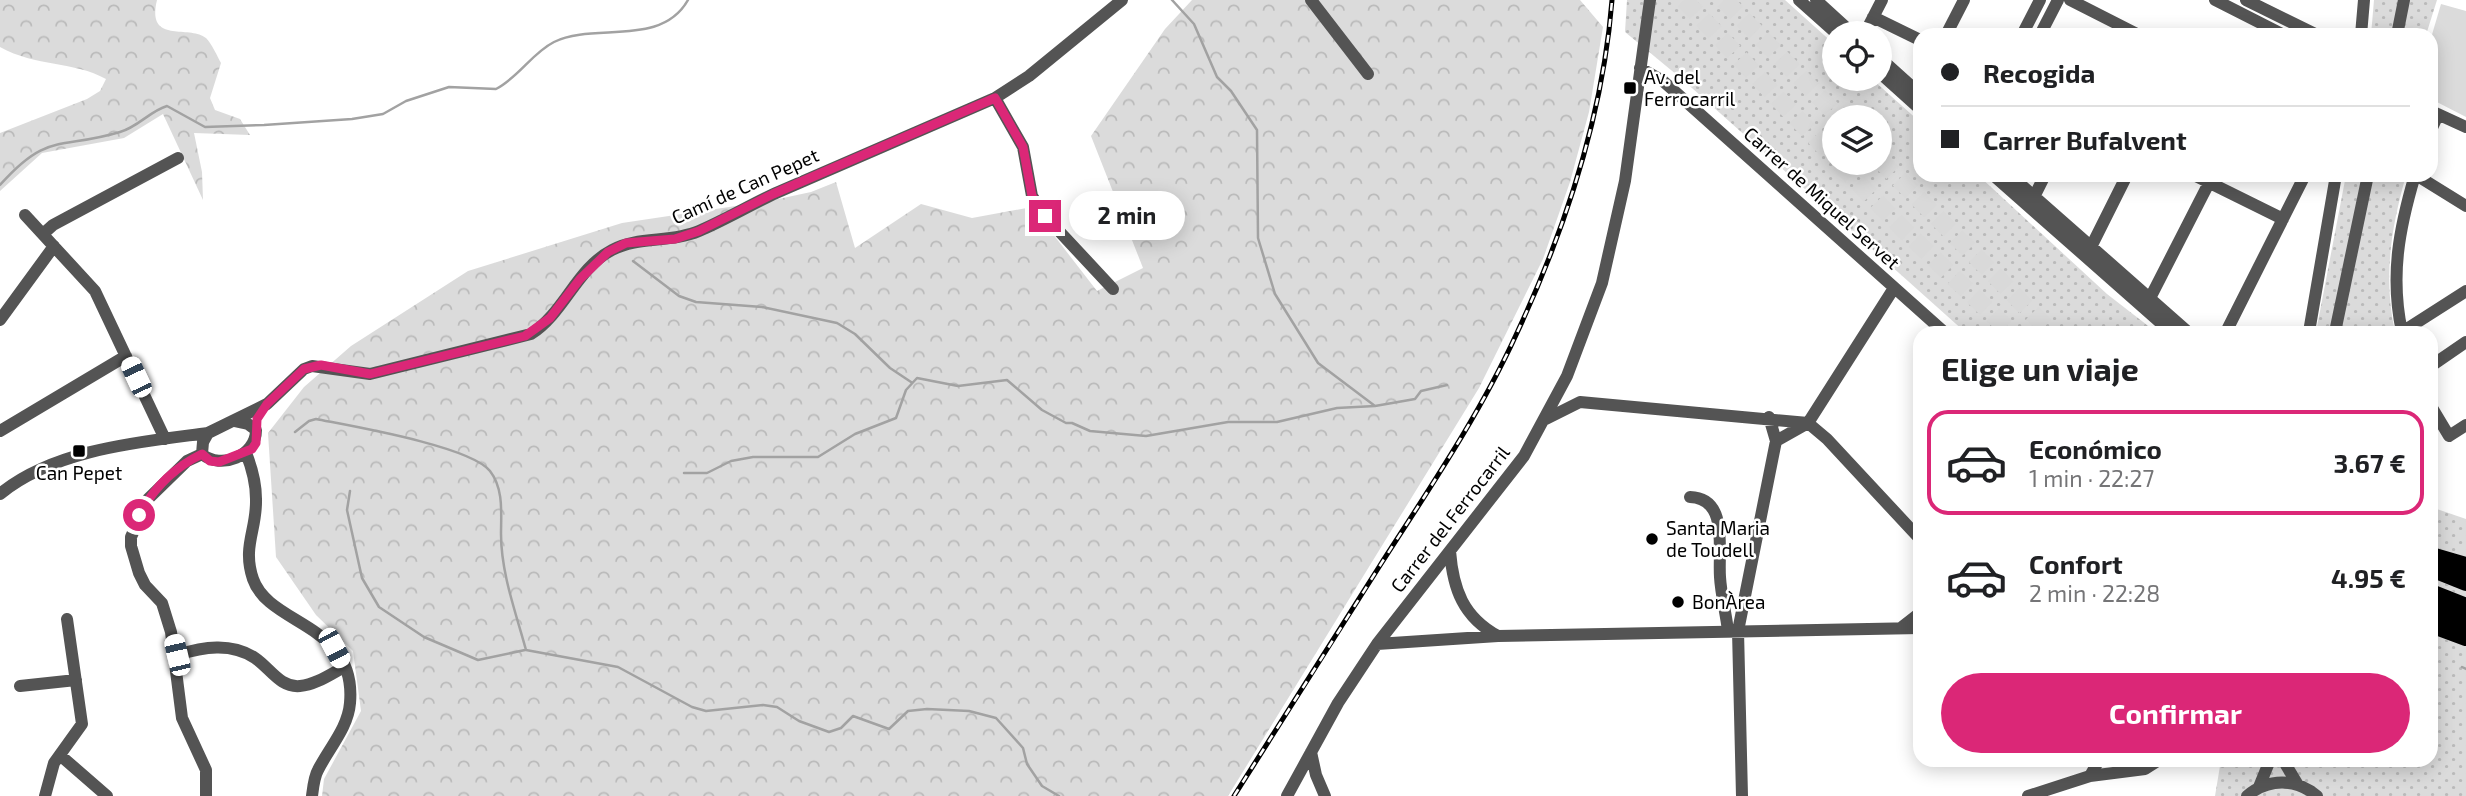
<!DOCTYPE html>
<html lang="es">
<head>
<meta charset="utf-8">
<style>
	body { margin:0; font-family:"Exo 2",sans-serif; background:#f2f2f2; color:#202124; height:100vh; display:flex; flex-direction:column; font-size:26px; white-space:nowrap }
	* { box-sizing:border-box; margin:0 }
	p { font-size:23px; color:#757577 }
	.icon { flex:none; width:38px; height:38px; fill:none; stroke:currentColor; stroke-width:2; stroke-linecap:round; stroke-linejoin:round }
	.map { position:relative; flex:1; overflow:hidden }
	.sheet { position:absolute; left:1913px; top:326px; width:525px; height:441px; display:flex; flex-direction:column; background:#fff; border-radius:21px; box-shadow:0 4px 18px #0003 }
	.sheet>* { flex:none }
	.banner { position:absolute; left:1913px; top:28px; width:525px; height:154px; border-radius:21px; box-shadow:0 4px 18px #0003; display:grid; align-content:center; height:154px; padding:0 28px; background:#fff }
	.controls { position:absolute; left:1822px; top:21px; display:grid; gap:14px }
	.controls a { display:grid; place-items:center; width:70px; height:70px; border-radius:50%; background:#fff; box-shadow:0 4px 18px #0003; font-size:35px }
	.end { position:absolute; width:32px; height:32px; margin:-16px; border:9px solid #db2777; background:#fff; box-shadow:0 0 0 4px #fff }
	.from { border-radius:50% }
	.bubble { position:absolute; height:49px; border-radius:24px; background:#fff; box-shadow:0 4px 18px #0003; font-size:23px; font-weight:700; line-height:49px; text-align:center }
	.car { position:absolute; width:21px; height:42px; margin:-21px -10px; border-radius:9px; box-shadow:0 0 5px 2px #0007; background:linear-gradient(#fff 24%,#345 0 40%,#fff 0 76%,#345 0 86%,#fff 0) }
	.banner b { display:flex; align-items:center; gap:24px; height:66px; font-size:26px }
	.banner b+b { border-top:2px solid #e0e0e0 }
	.banner i { width:18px; height:18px; background:#202124 }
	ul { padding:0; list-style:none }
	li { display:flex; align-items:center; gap:21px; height:105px; margin:0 14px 10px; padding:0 14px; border:4px solid transparent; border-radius:21px }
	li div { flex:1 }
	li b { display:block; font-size:26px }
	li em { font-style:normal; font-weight:700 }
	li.selected { border-color:#db2777 }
	li>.icon { width:63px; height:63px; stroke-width:1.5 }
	h2 { padding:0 28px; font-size:32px; line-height:84px }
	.cta { display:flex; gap:14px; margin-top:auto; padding:14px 28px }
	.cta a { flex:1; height:80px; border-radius:42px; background:#db2777; color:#fff; font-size:28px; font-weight:700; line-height:80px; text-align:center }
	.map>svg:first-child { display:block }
	.green { fill:url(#green-dots); fill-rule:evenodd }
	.forest { fill:url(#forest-crowns) }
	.pitch { fill:#dbdbdb }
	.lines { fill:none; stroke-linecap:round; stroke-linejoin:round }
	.stream { stroke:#a2a2a2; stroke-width:2.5 }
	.highway-tunnel { stroke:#d9d9d9; stroke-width:18; stroke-dasharray:18 9; stroke-linecap:butt }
	.highway-casing { stroke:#dbdbdb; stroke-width:19 }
	.minor { stroke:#545454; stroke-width:12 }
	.highway { stroke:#000; stroke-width:18 }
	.rail-casing { stroke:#000; stroke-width:5 }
	.rail { stroke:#fff; stroke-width:2.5; stroke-dasharray:8; stroke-linecap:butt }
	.route { stroke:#db2777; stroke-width:9 }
	.poi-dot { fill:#000; stroke:#fff; stroke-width:2.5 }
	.labels { text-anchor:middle; stroke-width:5; stroke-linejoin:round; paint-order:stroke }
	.poi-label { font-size:19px; fill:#000; stroke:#fff; text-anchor:start }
	.street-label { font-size:19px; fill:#000; stroke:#fff }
</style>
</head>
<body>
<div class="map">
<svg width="2466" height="796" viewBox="0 0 2466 796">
	<defs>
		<pattern id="green-dots" width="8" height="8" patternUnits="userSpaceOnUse" patternTransform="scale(1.75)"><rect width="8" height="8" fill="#dbdbdb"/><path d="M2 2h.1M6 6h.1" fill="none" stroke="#bababa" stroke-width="1.8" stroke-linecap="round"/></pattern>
		<pattern id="forest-crowns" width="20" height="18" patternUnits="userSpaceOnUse" patternTransform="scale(1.75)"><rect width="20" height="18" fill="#dbdbdb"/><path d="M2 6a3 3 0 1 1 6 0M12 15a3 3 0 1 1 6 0" fill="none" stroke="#bababa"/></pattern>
	</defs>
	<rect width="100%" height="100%" fill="#fff"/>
	<path class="green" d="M 1627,0 L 1785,0 L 1834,44 L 1834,79 L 1872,79 L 1920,122 L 1920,175 L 1978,175 L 2107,294 L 2156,332 L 1965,332 L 1683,80 L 1625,32 ZM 1834,117 L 1880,117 L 1880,163 L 1834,163 Z
		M 2374,0 L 2437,0 L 2426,35 L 2371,35 Z
		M 2346,175 L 2406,175 C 2391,229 2383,277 2395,332 L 2316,332 Z
		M 2431,507 L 2466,519 L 2466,796 L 2215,796 L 2221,760 L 2431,760 Z"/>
	<path class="forest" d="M 0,0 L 157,0 C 146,45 189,24 206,38 C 212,44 217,56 221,63 L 210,98 L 215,110 L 240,119 L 250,135 L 194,133 L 202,172 L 203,200 L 163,114 L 124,138 L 42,153 L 0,191 L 0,133 L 87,99 L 100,91 L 106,79 C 74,61 36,67 0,47 Z
		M 1192,0 L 1580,0 L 1603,27 L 1589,112 L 1570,182 L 1543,259 L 1479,388 L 1228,796 L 322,796 L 324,779 L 361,711 L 353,651 L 316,615 L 276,557 L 268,433 L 304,387 L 351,346 L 468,271 L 622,223 L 769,201 L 811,192 L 836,182 L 855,248 L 921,204 L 972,218 L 1032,207 L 1097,291 L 1143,268 L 1091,136 L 1165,29 Z"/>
	<path class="pitch" d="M 2441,4 L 2466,11 L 2466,117 L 2431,99 L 2431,38 Z"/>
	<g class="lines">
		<path class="stream" d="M 1172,0 L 1194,24 L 1217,77 L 1231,91 L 1257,130 L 1258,238 L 1275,294 L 1318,363 L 1375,406 L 1415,399 L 1421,391 L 1447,385
			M 0,185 C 48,131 60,150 120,132 C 138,127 150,111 167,106 L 205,127 L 264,125 L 352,119 L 383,114 L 406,101 L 449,87 L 496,89 C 519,77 532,53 554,42 C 594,22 661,48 688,0
			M 633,261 L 679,296 L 696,302 L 762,307 L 837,323 L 855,334 L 890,368 L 911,382
			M 295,432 L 309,421 L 316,419 C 351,426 470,446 490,471 C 504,489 501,514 501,534 C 501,573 516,613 526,650 L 618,667 L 692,707 L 706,711 L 763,705 L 777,707 L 799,721 L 829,732 L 841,728 L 853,716 L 889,729 L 908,711 L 927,709 L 969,711 L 996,718 L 1023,748 L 1027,764 L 1042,786 L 1059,796
			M 684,473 L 707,473 L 731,461 L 753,457 L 818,457 L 855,434 L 896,418 L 906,390 L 917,378 L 958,386 L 1007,380 L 1042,410 L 1066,423 L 1072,423 L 1090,431 L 1146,436 L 1228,422 L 1277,422 L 1337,408 L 1375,406
			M 350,491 L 347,510 L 362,578 L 379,607 L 424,637 L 478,660 L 525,650
			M 2462,667 L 2466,669"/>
		<path class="highway-tunnel" d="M 1684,0 L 1834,157
			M 1724,0 L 1839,117
			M 1880,160 L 2051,332
			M 1839,163 L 1905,231 L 2011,332"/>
		<defs>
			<path id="highway" d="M 2431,556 L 2466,566
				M 2431,568 L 2466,582
				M 2431,593 L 2466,607
				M 2431,605 L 2466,620
				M 2431,624 L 2466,637"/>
		</defs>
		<use href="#highway" class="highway-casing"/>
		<path class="minor" d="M 1311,0 L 1368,74
			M 1799,0 L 1836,33
			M 1816,0 L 1852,33
			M 2070,0 L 2139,35
			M 2215,0 L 2284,35
			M 2246,0 L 2317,35
			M 1873,17 L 1920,40
			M 1865,33 L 1882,0
			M 1946,35 L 1964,0
			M 2022,35 L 2040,0
			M 2040,35 L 2058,0
			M 2361,35 L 2364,0
			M 2397,35 L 2404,0
			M 1880,58 L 1920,94
			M 1640,68 L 1663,81 L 1944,332
			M 1880,73 L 1920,109
			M 995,98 L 1023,147 L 1032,196 L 1045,216 L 1113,289
			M 2431,111 L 2466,127
			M 2431,130 L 2438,115
			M 1993,175 L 2171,332
			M 2010,175 L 2188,332
			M 2194,175 L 2283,219
			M 2416,175 L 2466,206
			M 2034,197 L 2045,175
			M 25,215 L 95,291 L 165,439
			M 43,234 L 53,225 L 178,158
			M 2088,253 L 2127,175
			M 2146,306 L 2213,175
			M 0,320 L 54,246
			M 2226,332 L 2305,175
			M 2309,332 L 2336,175
			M 2335,332 L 2368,175
			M 2402,332 C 2390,276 2399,229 2415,175
			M 2402,332 L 2466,291
			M 2431,366 L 2466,342
			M 2431,406 L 2449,436 L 2466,425
			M 1546,419 L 1580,402 L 1808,423 L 1827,439 L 1920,539
			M 0,431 L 126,356
			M 1776,441 L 1808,423 L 1894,288
			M 246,453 C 252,468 256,483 256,499 C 257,530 242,546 253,579 C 269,626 357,623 350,703 C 348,728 329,748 318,770 C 314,777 313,788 312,796
			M 202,454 L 203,442 L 208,433 L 267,404 L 304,369 L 312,366 L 370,374 L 531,334 C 564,313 577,268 612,250 C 638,236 671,243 699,231 C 725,220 750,205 776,193 C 849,161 922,130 995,98 L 1029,76 L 1122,0
			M 202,454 L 187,461 L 148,499 L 131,537 L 131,546 L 139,573 L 145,585 L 162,603 L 171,632 L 182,718 L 206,770 L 206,796
			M 202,454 C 221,470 256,456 256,430 L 248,424 L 234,421
			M 0,494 C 55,449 140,442 208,433
			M 1690,497 C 1729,498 1718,550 1720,577 C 1721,595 1726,613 1728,631
			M 1450,551 C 1453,589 1463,617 1498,636
			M 1902,627 L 1920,613
			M 1377,644 L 1498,636 L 1920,628
			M 177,655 C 203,647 231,642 255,658 C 270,668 280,688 300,686 C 315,685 331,674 344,667
			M 20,686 L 76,680
			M 1311,752 L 1316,775 L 1325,796
			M 61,756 L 107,796
			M 2151,760 L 2178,760
			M 2283,760 L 2298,785
			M 2090,776 L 2099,760
			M 2259,787 L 2270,760
			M 45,796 L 54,763 L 82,724 L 67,619
			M 1287,796 L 1338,703 L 1377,644 L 1524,456 L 1567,376 L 1602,283 L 1625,181 L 1650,0
			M 1742,796 L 1738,631 L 1776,441 L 1769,417
			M 2028,796 L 2090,776 L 2145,769 L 2156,762
			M 2247,796 C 2268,778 2296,778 2317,796"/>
		<use href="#highway" class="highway"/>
		<defs>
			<path id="rail" d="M 1234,796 C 1282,720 1331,644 1379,567 C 1427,492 1479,416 1516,335 C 1565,230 1603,115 1612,0"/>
		</defs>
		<use href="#rail" class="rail-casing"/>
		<use href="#rail" class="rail"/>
	</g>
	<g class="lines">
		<path class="route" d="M 139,515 C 153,489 175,467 202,454 L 210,461 L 219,462 L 252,449 L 256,443 L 257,419 L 267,404 L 304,369 L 321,365 L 370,374 L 525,336 L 550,318 L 580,279 L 608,252 L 626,243 L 675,239 L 699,231 L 773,194 L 995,98 L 1023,147 L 1032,196 L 1045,216"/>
	</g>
	<g class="poi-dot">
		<rect x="1623" y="81" width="14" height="14" rx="3.5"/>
		<rect x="72" y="444" width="14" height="14" rx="3.5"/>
		<circle cx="1652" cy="539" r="7"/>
		<circle cx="1678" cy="602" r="7"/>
	</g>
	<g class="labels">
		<g class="poi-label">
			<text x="1644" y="84">Av. del<tspan x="1644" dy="22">Ferrocarril</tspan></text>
			<text x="79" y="480" text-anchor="middle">Can Pepet</text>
			<text x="1666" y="535">Santa Maria<tspan x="1666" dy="22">de Toudell</tspan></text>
			<text x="1692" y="609">BonÀrea</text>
		</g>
		<g class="street-label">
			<text transform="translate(745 186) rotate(-24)" y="7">Camí de Can Pepet</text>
			<text transform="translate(1822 198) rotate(42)" y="7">Carrer de Miquel Servet</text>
			<text transform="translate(1450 519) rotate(-52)" y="7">Carrer del Ferrocarril</text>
		</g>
	</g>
</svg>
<div class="controls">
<a><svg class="icon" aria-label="locate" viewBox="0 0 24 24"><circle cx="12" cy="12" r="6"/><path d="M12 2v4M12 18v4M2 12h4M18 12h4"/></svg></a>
<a><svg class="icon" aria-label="layers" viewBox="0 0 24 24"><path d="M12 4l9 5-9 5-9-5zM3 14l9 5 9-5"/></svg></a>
</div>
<i class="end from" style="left:139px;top:515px"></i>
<i class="end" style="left:1045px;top:216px"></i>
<div class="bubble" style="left:1069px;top:191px;width:116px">2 min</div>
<i class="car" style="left:136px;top:377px;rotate:335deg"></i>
<i class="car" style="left:334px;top:648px;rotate:152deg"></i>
<i class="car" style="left:177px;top:655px;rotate:347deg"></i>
<div class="banner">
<b><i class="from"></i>Recogida</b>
<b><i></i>Carrer Bufalvent</b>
</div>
<section class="sheet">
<h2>Elige un viaje</h2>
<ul>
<li class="selected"><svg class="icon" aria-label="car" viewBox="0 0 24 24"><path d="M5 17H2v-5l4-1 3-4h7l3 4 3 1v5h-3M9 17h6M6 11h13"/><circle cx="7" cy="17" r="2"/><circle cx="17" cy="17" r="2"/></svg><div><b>Económico</b><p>1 min · 22:27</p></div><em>3.67 €</em></li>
<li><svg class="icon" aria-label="car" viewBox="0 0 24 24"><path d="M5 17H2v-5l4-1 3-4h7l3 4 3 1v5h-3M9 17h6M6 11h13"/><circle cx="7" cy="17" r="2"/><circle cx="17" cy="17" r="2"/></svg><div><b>Confort</b><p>2 min · 22:28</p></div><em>4.95 €</em></li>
</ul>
<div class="cta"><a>Confirmar</a></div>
</section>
</div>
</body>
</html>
